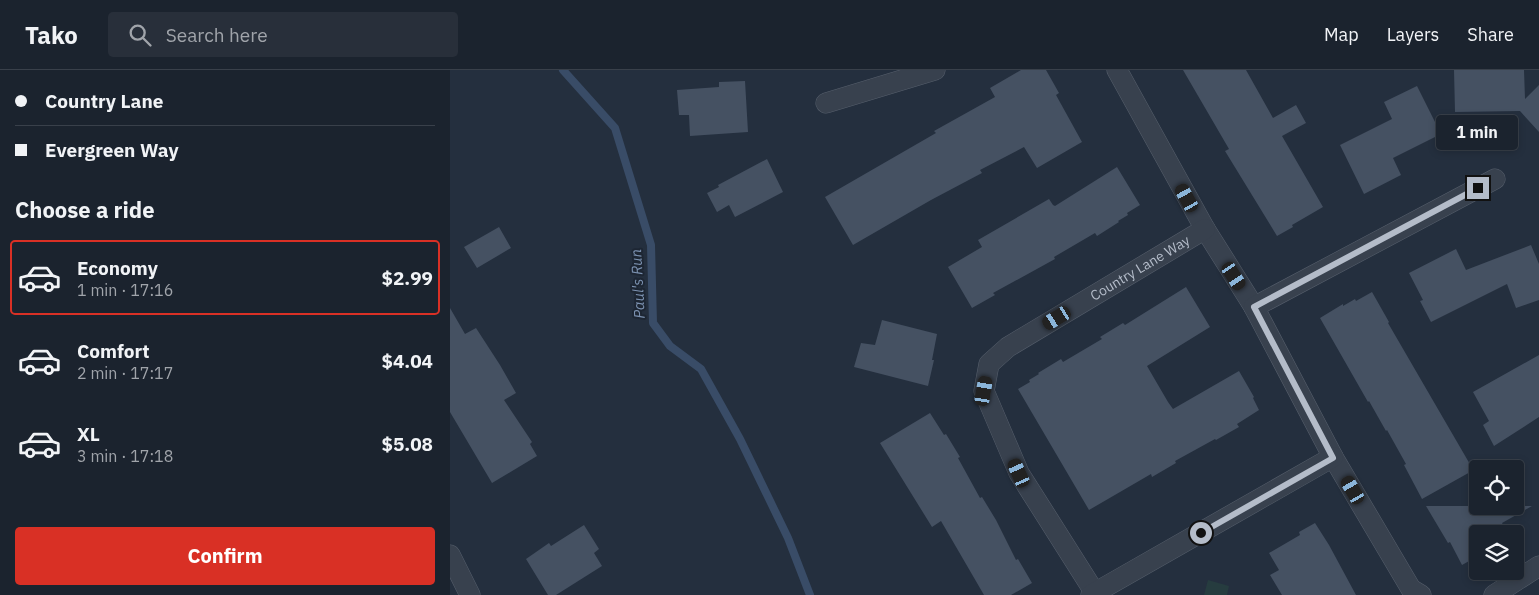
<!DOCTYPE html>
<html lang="en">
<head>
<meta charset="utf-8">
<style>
	body { margin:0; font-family:"IBM Plex Sans",sans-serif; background:#282f3a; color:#f1f3f6; height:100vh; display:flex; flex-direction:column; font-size:19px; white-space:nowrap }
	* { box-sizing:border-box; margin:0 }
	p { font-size:16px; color:#a0a4aa }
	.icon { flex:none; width:28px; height:28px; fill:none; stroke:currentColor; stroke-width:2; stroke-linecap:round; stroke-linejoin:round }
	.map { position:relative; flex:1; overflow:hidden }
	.panel { display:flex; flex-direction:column; background:#1b232e; width:450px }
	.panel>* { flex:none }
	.top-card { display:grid; align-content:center; height:110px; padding:0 15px; background:#1b232e }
	.tools { position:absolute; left:1019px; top:390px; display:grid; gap:10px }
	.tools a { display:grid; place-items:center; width:55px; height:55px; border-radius:5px; background:#1b232e; box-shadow:0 2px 8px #0003,0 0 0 1px #39404a; font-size:25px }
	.end { position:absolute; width:22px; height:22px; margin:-11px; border:6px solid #b4bcc9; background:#111; box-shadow:0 0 0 2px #111 }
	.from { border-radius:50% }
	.bubble { position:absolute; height:35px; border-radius:5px; background:#1b232e; box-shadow:0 2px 8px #0003,0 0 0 1px #39404a; font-size:16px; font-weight:700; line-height:35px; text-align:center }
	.car { position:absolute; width:15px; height:30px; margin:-15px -8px; border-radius:6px; box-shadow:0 0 4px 1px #0007; background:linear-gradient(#222 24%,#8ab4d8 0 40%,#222 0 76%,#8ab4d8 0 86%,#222 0) }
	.top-card b { display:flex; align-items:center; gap:18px; height:48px; font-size:19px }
	.top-card b+b { border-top:1px solid #39404a }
	.top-card i { width:12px; height:12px; background:#f1f3f6 }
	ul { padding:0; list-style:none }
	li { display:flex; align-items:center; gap:15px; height:75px; margin:0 10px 8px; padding:0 5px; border:2px solid transparent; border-radius:5px }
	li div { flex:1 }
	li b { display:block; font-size:19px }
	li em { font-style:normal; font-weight:700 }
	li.active { border-color:#d93025 }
	li>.icon { width:45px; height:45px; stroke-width:1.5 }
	h2 { padding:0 15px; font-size:22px; line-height:60px }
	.action { display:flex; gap:10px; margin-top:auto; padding:10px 15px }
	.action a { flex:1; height:58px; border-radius:5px; background:#d93025; color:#fff; font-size:20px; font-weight:700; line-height:58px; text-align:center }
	header { display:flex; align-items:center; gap:30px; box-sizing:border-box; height:70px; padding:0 25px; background:#1b232e; border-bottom:1px solid #39404a }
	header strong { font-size:24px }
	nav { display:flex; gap:28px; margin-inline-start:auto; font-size:18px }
	.search { width:350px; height:45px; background:#282f3a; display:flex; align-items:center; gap:12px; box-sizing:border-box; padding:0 18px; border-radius:5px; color:#a0a4aa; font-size:19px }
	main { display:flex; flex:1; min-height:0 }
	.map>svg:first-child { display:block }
	.green { fill:#263c3f }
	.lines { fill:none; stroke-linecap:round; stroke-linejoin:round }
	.stream { stroke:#394c67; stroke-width:8 }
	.building { fill:#455162 }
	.minor-casing { stroke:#565f6c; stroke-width:21 }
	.minor { stroke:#38414e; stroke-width:20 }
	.route { stroke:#b4bcc9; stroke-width:6 }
	.labels { text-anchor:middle; stroke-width:4; stroke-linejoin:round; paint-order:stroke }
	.street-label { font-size:14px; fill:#b4bcc9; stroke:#1d2633 }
	.water-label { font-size:15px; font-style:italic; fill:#7c92b1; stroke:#1d2633 }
</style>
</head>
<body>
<header>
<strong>Tako</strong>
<div class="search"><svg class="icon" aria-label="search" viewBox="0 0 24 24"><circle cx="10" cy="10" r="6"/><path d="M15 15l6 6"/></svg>Search here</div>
<nav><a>Map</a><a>Layers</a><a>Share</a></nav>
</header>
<main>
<section class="panel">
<div class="top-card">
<b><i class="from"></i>Country Lane</b>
<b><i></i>Evergreen Way</b>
</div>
<h2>Choose a ride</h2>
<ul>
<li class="active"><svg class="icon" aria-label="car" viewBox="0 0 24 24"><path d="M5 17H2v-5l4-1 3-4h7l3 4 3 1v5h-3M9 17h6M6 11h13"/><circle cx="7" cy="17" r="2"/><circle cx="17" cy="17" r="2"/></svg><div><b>Economy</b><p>1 min · 17:16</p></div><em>$2.99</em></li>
<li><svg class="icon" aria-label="car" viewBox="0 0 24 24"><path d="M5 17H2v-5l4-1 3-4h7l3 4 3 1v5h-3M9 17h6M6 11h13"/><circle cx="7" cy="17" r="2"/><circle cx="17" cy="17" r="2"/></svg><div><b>Comfort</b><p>2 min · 17:17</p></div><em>$4.04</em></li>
<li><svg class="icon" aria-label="car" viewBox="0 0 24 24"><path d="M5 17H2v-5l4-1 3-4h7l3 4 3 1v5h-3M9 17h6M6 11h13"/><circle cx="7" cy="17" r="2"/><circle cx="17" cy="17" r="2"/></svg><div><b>XL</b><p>3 min · 17:18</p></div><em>$5.08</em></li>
</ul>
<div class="action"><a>Confirm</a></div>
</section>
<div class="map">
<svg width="1089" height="525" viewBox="0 0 1089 525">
	<rect width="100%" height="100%" fill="#242f3e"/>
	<path class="green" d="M 758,510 L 779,516 L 777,525 L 754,525 Z"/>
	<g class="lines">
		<path class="stream" d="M 113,0 L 165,58 L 201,175 L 203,253 L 220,276 L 251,299 L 290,369 L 338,468 L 360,525"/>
	</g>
	<path class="building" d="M 571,0 L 596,0 L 609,23 L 606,25 L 632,72 L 587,98 L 574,77 L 530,100 L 532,103 L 481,130 L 403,175 L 375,127 L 486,63 L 484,61 L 545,27 L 540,18 Z
		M 733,0 L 796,0 L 823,48 L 846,35 L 856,53 L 832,66 L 873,137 L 842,155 L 843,157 L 827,166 L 775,81 L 779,79 Z
		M 1004,0 L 1074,0 L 1075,29 L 1089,15 L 1089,62 L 1070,41 L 1005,42 Z
		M 295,11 L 298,62 L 240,66 L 239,45 L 229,45 L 227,20 L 269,17 L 269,12 Z
		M 967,16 L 991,64 L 943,88 L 951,105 L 914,124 L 890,75 L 942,49 L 934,32 Z
		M 317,89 L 333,122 L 285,147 L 279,135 L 267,142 L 257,123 L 269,117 L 268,115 Z
		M 667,97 L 690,135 L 677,143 L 678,145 L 668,151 L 669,152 L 647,166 L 645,163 L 604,187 L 605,189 L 543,223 L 545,225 L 522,238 L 498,197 L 532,177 L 528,170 L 599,129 L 603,135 L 605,136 Z
		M 49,157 L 61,178 L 27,198 L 14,177 Z
		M 1081,175 L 1089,194 L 1089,230 L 1066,238 L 1057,214 L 981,252 L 970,231 L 973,230 L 959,203 L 1006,179 L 1016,200 Z
		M 736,217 L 760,257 L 697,296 L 718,332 L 723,339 L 789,301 L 804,327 L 803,328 L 809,340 L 787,354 L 789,357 L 766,370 L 765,369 L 725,391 L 726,393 L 702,407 L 701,404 L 639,440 L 568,319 L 580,312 L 579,310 L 589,304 L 588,303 L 611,289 L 613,292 L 652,269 L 650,267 L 673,253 L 675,255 Z
		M 922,222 L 939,252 L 938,253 L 1021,396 L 1020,397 L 1022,401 L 972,429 L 954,395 L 956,394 L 937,360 L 936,361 L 919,331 L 918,332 L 870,248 L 893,234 L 893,236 L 905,229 L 906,231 Z
		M 0,238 L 15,264 L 26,258 L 50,295 L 66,323 L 54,330 L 82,372 L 80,374 L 87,386 L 42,413 L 0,342 Z
		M 432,250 L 487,264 L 482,290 L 484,290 L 478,316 L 404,297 L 411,273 L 425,275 Z
		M 1089,285 L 1089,347 L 1044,376 L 1033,355 L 1039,351 L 1023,322 Z
		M 480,343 L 494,365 L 496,364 L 510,387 L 508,388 L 530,428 L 532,427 L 546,450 L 566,490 L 568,489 L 582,513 L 561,525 L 534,525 L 491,451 L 482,457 L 430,373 Z
		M 976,436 L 1082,436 L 1052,453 L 1058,464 L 1028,464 L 1028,486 L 1012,495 L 1000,472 L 998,473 Z
		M 865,453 L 879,475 L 906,525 L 832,525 L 820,505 L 829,500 L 819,483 L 850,465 L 849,462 Z
		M 134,455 L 149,479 L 144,483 L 152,496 L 106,525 L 98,525 L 76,489 L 99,473 L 101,476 Z"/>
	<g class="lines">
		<defs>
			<g id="minor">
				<path d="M 667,0 L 755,159 L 804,237 L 883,387 L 961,519 L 971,525"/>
				<path d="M 376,33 L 485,0"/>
				<path d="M 804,237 L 1045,109"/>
				<path d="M 0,485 L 20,525"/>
				<path id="s1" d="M 645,523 L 569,403 L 534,321 L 539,294 L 558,277 L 755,159"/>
				<path d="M 641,525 L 883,387"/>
				<path d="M 1044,525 L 1089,496"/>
			</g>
		</defs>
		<use href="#minor" class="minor-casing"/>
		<use href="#minor" class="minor"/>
	</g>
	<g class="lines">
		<path class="route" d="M 751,463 L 883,388 L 804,237 L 1028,118"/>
	</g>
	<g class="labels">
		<g class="street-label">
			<text dy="5" stroke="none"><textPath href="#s1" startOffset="438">Country Lane Way</textPath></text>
		</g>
		<g class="water-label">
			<text transform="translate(188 214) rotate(-93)" y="5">Paul's Run</text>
		</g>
	</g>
</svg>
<div class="tools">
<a><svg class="icon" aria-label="locate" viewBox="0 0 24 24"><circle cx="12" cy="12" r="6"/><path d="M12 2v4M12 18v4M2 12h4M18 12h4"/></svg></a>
<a><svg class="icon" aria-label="layers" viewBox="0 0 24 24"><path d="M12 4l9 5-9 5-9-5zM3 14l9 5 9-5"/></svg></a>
</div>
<i class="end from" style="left:751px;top:463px"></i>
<i class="end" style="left:1028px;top:118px"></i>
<div class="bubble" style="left:986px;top:45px;width:82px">1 min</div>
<i class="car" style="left:737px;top:128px;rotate:331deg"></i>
<i class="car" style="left:784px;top:206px;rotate:147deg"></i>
<i class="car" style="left:607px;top:248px;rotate:239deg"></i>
<i class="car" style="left:534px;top:321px;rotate:10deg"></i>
<i class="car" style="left:569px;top:403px;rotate:336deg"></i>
<i class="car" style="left:903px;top:420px;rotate:330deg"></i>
</div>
</main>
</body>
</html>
